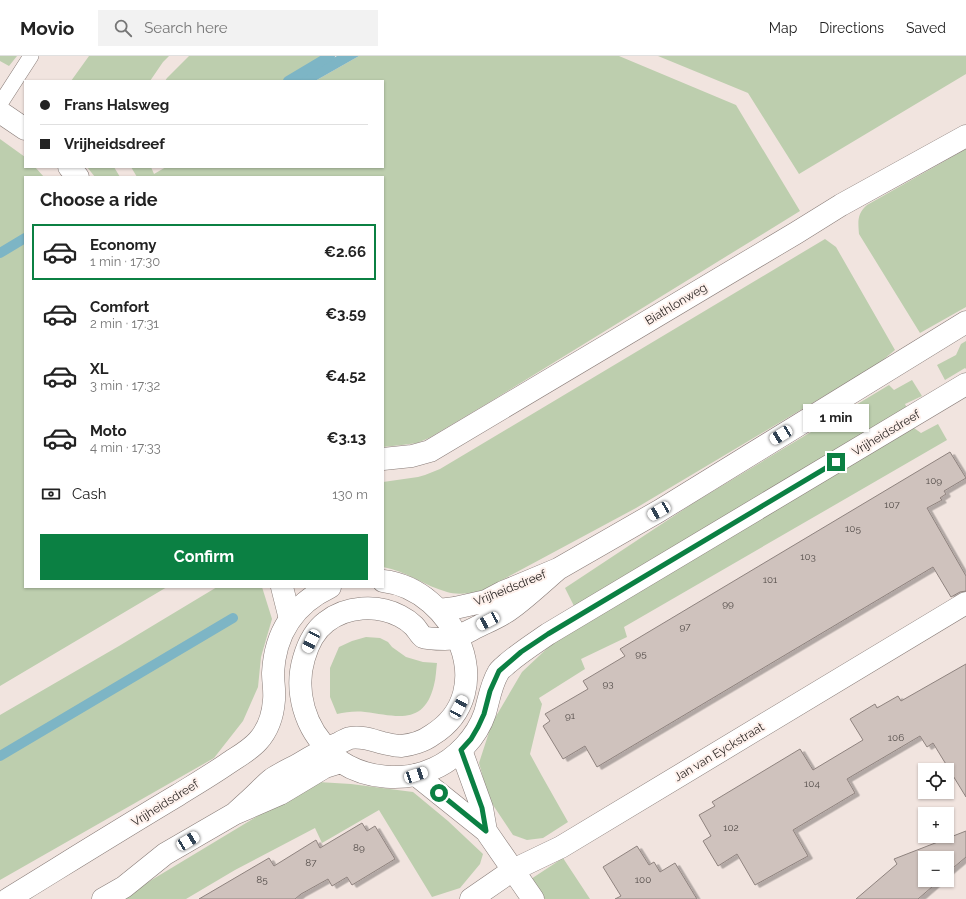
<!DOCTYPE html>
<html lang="en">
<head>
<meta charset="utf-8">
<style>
	body { margin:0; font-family:Raleway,sans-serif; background:#f2f2f2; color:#222; height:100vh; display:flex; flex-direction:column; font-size:15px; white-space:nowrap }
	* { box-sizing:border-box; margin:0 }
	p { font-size:13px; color:#767676 }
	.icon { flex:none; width:22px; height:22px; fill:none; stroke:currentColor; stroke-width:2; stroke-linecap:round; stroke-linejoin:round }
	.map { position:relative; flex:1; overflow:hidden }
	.details { position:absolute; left:24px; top:120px; width:360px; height:412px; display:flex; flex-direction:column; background:#fff; border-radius:0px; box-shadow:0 1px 3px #0004 }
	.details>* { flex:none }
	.guide { position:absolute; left:24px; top:24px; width:360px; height:88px; border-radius:0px; box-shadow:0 1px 3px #0004; display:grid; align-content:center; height:88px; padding:0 16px; background:#fff }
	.tools { position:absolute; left:918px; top:707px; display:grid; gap:8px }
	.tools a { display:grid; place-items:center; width:36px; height:36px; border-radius:0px; background:#fff; box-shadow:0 1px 3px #0004; font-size:20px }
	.end { position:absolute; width:18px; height:18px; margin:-9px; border:5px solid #0b8043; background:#fff; box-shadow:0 0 0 2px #fff }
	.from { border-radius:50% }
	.bubble { position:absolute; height:28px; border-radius:0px; background:#fff; box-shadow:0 1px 3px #0004; font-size:13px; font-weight:700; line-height:28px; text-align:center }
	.car { position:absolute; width:12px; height:24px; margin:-12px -6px; border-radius:5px; box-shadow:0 0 3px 1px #0007; background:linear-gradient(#fff 24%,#345 0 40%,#fff 0 76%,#345 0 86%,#fff 0) }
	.guide b { display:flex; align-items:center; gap:14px; height:38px; font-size:15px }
	.guide b+b { border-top:1px solid #e0e0e0 }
	.guide i { width:10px; height:10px; background:#222 }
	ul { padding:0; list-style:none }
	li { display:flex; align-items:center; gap:12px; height:56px; margin:0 8px 6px; padding:0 8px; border:2px solid transparent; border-radius:0px }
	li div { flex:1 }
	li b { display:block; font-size:15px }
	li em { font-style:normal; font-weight:700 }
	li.selected { border-color:#0b8043 }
	li>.icon { width:36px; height:36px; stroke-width:1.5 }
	h2 { padding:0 16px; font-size:18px; line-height:48px }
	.pay { display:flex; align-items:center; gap:10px; height:44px; padding:0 16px; font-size:15px }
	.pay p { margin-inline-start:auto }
	.button { display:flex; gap:8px; margin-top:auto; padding:8px 16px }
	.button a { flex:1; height:46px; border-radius:0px; background:#0b8043; color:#fff; font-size:16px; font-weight:700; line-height:46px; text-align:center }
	header { display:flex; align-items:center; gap:24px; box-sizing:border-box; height:56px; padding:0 20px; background:#fff; border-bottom:1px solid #e0e0e0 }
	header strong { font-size:19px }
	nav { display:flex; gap:22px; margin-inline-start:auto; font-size:14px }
	.search { width:280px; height:36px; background:#f2f2f2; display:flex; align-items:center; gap:10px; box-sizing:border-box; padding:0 14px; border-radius:0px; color:#767676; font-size:15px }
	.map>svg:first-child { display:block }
	.green { fill:#bdceae }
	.water { fill:#7db5c5 }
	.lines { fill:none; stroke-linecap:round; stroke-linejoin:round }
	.stream { stroke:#7db5c5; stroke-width:10 }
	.building { fill:#cfc2bd; stroke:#8f837f; filter:url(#shadow) }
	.lane-casing { stroke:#887c78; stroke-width:16 }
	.street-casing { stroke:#887c78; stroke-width:23 }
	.secondary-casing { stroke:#887c78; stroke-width:23 }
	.lane { stroke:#fff; stroke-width:15 }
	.street { stroke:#fff; stroke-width:22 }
	.secondary { stroke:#fff; stroke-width:22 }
	.route { stroke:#0b8043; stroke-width:5 }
	.labels { text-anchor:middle; stroke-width:4; stroke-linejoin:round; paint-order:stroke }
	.number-label { font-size:10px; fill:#544d4a }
	.street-label { font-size:12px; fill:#2b2624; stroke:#fef1ec }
</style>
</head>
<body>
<header>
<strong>Movio</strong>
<div class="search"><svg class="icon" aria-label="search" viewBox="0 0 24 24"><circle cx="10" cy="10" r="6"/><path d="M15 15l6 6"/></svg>Search here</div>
<nav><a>Map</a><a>Directions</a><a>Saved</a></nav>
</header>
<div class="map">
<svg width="966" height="843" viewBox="0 0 966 843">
	<defs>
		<filter id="shadow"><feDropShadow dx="4.5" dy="2.5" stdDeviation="0" flood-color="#0004"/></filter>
	</defs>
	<rect width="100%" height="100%" fill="#f1e4df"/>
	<path class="green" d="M 0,0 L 17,0 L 9,10 L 0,5 Z
		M 89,0 L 169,0 L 163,6 L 150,25 L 71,25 Z
		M 189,0 L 335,0 L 291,25 L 165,25 L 167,22 Z
		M 359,0 L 619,0 L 736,49 L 800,155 L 488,347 L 429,382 L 417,387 L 402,389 L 383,391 L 383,121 L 137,121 L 131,111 L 140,111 L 139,112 L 142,111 L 151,111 L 154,118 L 166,111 L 383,111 L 383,25 L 315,25 Z
		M 658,0 L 966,0 L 966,18 L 799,118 L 748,37 Z
		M 0,83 L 25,101 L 25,111 L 35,111 L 44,121 L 25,121 L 25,531 L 167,531 L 0,630 Z
		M 966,93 L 966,251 L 920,277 L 859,178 C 858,165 857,158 867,149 Z
		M 87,111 L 114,111 L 120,121 L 95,121 Z
		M 825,183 L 836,191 L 895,294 L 878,308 L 636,452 L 478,537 C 469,537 455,539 447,536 C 425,530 406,515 383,511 L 383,426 L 418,421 L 425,419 L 440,413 Z
		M 966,285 L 966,313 L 965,312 L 945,324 L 937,309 L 956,299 L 961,288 Z
		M 912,324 L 922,340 L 905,348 L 908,354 L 575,552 L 565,532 L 695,446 L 889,329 L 894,334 Z
		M 938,368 L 947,384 L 624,571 L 627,581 L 581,603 L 585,613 L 539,642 L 542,648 L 530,698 L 542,720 L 568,766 L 543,782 L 527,784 L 513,779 L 489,743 L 479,707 L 492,667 L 522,616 L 556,584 L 914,372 L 921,377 Z
		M 217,531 L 262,531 L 272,563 L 261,601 L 258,631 L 243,665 L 214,702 L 0,824 L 0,659 L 119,590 Z
		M 366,581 L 380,582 L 388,586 L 392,591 L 406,601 L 423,606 L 437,607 C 436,614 436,622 434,629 C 424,670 397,660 365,656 C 355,655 346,656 337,658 L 330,641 L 330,612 L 339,591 L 352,585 Z
		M 318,726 L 351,728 L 413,736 L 448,765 L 483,798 L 480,808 L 460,832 L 432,841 L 379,754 L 322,787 L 315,772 L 235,814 L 186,843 L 120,843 L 304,732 Z
		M 563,802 L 590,843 L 545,843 L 531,823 Z"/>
	<path class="water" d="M 337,0 L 359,0 L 315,25 L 293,25 Z"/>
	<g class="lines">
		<path class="stream" d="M 288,25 L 330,0
			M 0,197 L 25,182
			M 0,700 L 233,562"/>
	</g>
	<path class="building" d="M 950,396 L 966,422 L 944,435 L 946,438 L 940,442 L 942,444 L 927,452 L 966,520 L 966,535 L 960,536 L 951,541 L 933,511 L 597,711 L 585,690 L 563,703 L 543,670 L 550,665 L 545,658 L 588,633 L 583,625 L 625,600 L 620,593 Z
		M 966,608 L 966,741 L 933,687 L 927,691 L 920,680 L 847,723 L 855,737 L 793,774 L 808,800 L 755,829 L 737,798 L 718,810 L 703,785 L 711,780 L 699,759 L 715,750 L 712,746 L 800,693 L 813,714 L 863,684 L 850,663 L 875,648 L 877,652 L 898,640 L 901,645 Z
		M 362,767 L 367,775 L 375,770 L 395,803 L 352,829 L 347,821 L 332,830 L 328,823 L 301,838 L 295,843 L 199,843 L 269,802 L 274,810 L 316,784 L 320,792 Z
		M 966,775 L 966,801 L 947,817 L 947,802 L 925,802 L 925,824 L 940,824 L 918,843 L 856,843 L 897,808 L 894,803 Z
		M 637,790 L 649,809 L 654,806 L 660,816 L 675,807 L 697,843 L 615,843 L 621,840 L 603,811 Z"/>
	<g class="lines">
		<defs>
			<path id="lane" d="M 0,48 L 31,0"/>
			<path id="street" d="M 0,56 L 25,73
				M 69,111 L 78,121
				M 383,403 L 412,400 L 430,395 L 796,177 L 841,149 L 966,80
				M 282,531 L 290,563
				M 461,694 L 482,752 L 486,775
				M 416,719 L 486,775 L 533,843
				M 471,843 L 513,814 L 561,791 L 966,547"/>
			<path id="secondary" d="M 558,513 C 543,526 527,541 512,552 C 502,560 489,565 477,571 C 467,576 456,583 445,583 C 440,583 428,583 423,581 C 420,579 417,573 414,570 C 410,566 404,562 400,560 C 377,548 346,550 326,566 C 314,575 308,588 304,602 C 294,635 305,673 331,696 C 334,699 337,703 341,706 C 367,723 405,726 433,713 C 456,703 477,681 485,657 C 489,643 491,629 498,617 C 500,613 505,610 508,607 C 521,596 535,587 548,578 L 966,328
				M 439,554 L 455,552 L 486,545 L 503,536 L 558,513 L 659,455 L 966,266
				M 234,758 C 243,750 251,743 259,735 C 263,731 268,726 272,723 C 281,717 290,713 299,708 C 312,700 325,693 339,687 C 343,685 347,683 350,682 C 362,680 372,684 383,687 C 388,688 396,690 401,690 C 411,689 424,685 432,679 C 502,636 454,533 383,525
				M 8,843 C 65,808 121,773 178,739 C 194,729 211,719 227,708 C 237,701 249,695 258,685 C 268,674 273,658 274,644 C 275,635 273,626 273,617 C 275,577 294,548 330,531
				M 103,843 L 124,831 L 165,798 L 234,758 L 280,738 L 325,711 L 341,706"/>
		</defs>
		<use href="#lane" class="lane-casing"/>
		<use href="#street" class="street-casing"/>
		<use href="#secondary" class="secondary-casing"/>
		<use href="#lane" class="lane"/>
		<use href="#street" class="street"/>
		<use href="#secondary" class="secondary"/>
	</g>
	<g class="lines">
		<path class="route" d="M 439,737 L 486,775 L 482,752 L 461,694 L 471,683 L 478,671 L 484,658 L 490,635 L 499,615 L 521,596 L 548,578 L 836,406"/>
	</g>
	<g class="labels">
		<g class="number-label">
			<text x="934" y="428">109</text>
			<text x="892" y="452">107</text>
			<text x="853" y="476">105</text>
			<text x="808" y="504">103</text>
			<text x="770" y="527">101</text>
			<text x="728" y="551">99</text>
			<text x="685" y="574">97</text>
			<text x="641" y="601">95</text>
			<text x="608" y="631">93</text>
			<text x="570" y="663">91</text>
			<text x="896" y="685">106</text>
			<text x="812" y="731">104</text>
			<text x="731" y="775">102</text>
			<text x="359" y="795">89</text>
			<text x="311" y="810">87</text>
			<text x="262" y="827">85</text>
			<text x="643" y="827">100</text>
		</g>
		<g class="street-label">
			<text transform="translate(676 248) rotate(-31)" y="4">Biathlonweg</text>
			<text transform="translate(886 377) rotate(-31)" y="4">Vrijheidsdreef</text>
			<text transform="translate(510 532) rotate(-22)" y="4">Vrijheidsdreef</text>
			<text transform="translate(719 696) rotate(-31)" y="4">Jan van Eyckstraat</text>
			<text transform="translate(165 747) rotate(-32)" y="4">Vrijheidsdreef</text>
		</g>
	</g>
</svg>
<div class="tools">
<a><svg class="icon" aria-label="locate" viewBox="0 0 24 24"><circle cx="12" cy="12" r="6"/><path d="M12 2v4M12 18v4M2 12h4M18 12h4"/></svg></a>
<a>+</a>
<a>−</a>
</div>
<i class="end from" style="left:439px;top:737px"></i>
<i class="end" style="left:836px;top:406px"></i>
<div class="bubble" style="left:803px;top:348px;width:66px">1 min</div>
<i class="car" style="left:781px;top:379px;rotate:238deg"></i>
<i class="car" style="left:659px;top:455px;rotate:240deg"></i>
<i class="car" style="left:488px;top:565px;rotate:242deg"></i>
<i class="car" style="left:311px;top:585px;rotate:207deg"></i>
<i class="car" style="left:459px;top:651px;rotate:28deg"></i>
<i class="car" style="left:416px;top:719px;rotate:72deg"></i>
<i class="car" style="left:188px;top:785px;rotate:59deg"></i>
<div class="guide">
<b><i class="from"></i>Frans Halsweg</b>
<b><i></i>Vrijheidsdreef</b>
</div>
<section class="details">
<h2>Choose a ride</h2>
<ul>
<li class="selected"><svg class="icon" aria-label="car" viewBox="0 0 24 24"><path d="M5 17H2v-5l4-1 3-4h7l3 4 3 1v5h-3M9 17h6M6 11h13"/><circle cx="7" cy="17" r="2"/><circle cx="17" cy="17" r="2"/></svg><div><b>Economy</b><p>1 min · 17:30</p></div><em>€2.66</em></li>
<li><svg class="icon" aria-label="car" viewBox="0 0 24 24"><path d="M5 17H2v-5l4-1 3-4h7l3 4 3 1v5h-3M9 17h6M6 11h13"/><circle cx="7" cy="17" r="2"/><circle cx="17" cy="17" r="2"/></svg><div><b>Comfort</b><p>2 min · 17:31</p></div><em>€3.59</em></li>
<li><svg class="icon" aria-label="car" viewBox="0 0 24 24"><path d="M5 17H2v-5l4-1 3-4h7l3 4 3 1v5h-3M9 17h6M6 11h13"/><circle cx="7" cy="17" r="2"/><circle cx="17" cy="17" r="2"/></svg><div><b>XL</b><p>3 min · 17:32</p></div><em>€4.52</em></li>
<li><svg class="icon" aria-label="car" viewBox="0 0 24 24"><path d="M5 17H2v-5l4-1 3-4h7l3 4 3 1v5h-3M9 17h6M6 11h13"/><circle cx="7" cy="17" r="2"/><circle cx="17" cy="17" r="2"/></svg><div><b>Moto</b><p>4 min · 17:33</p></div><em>€3.13</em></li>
</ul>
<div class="pay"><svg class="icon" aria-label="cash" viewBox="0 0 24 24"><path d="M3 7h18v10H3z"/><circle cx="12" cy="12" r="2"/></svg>Cash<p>130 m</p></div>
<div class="button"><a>Confirm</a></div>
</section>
</div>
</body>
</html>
